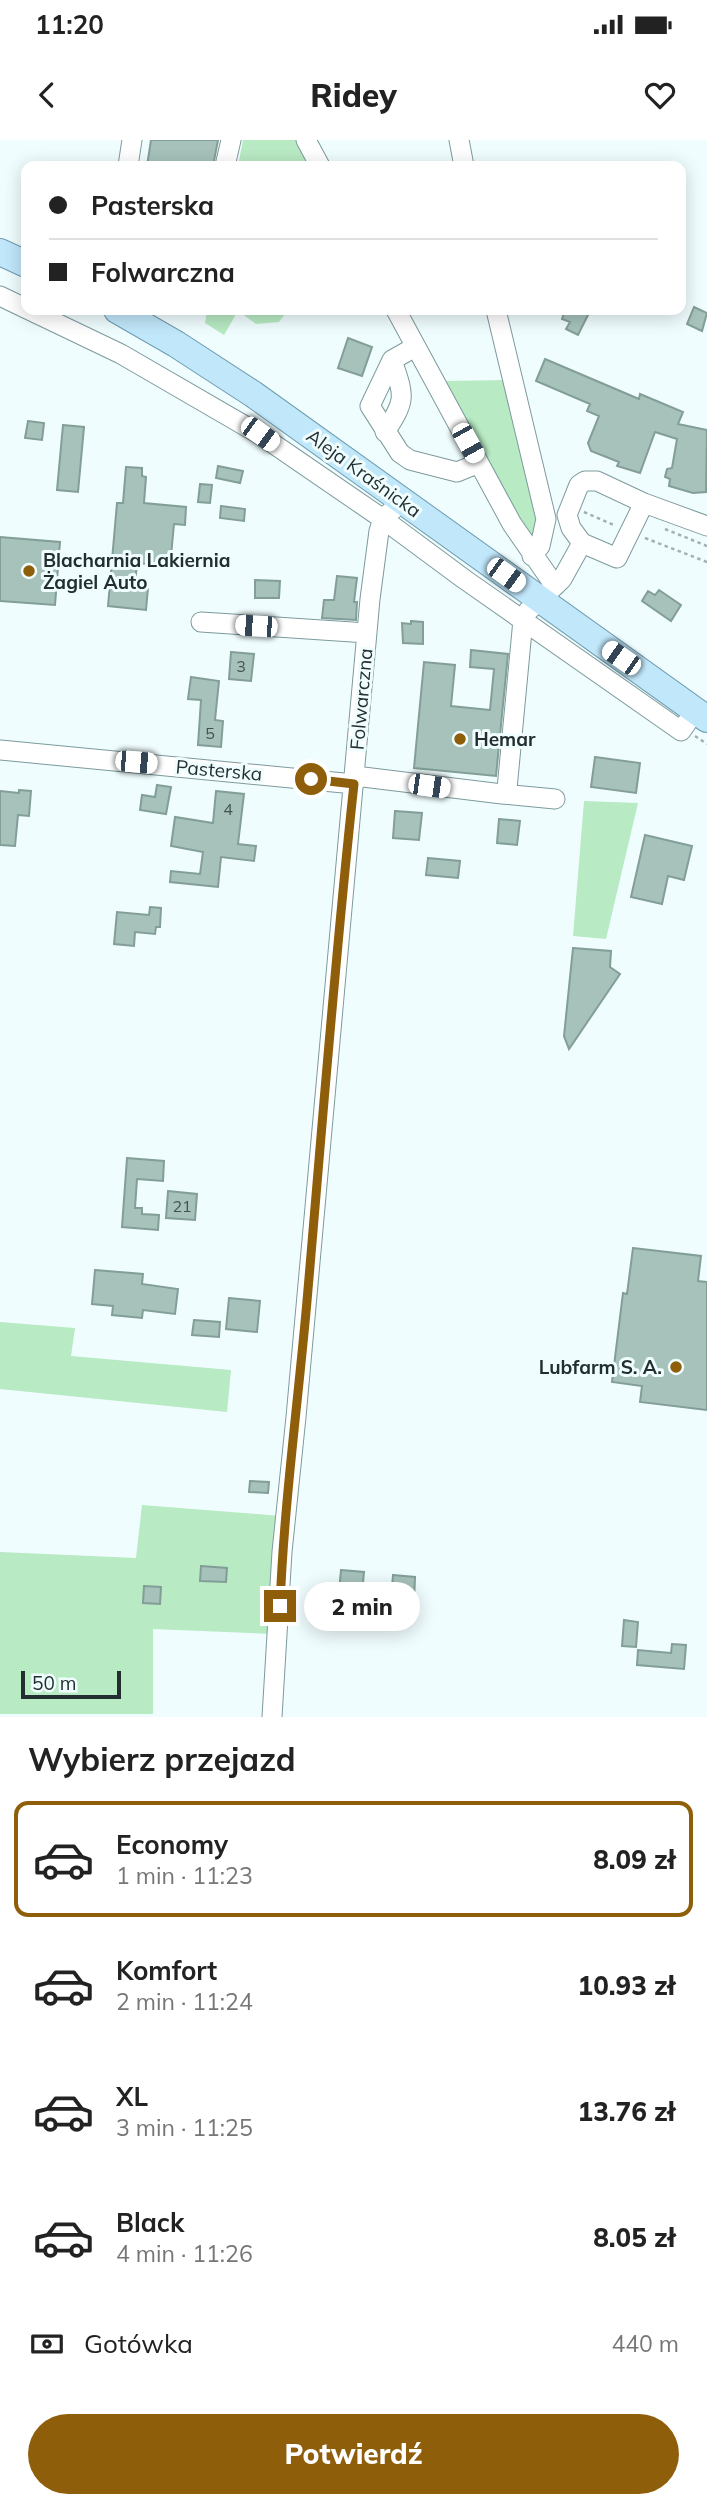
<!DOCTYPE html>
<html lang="pl">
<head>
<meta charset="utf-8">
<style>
	body { margin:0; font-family:Mulish,sans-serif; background:#f6f6f6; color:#222; height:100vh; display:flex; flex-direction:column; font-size:26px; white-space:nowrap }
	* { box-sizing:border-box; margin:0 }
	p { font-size:23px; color:#767676 }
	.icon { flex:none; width:38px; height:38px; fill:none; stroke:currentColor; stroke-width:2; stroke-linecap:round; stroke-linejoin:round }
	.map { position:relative; height:1577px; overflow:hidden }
	.side { display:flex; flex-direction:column; background:#fff; flex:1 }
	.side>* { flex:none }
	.banner { position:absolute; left:21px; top:21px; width:665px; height:154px; border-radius:14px; box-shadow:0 4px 18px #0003; display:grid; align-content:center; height:154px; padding:0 28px; background:#fff }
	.scale { position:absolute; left:21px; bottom:18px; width:100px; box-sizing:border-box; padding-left:7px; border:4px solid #222e2f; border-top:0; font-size:19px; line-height:24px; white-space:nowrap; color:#222e2f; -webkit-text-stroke:5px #f0fdfe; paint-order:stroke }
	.end { position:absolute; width:32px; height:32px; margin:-16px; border:9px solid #8f5e0a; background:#fff; box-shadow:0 0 0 4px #fff }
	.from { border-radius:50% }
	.bubble { position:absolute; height:49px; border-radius:24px; background:#fff; box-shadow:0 4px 18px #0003; font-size:23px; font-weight:800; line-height:49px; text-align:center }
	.car { position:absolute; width:21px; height:42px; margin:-21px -10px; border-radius:9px; box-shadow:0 0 5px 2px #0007; background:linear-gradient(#fff 24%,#345 0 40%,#fff 0 76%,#345 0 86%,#fff 0) }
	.banner b { display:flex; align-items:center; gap:24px; height:66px; font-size:26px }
	.banner b+b { border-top:2px solid #e0e0e0 }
	.banner i { width:18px; height:18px; background:#222 }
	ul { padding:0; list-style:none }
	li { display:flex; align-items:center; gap:21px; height:116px; margin:0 14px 10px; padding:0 14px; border:4px solid transparent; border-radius:14px }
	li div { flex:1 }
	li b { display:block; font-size:26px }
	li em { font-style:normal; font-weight:800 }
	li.selected { border-color:#8f5e0a }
	li>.icon { width:63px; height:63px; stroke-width:1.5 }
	h2 { padding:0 28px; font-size:32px; line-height:84px }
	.pay { display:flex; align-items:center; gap:18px; height:77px; padding:0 28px; font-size:26px }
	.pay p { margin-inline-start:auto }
	.primary-button { display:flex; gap:14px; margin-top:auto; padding:14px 28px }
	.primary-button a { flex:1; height:80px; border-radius:42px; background:#8f5e0a; color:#fff; font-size:28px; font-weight:800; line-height:80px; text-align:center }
	.status { display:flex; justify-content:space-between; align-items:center; height:49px; padding:0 35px; background:#fff; direction:ltr }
	.status svg { height:19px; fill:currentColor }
	header { display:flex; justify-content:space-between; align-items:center; height:91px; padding:0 28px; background:#fff; font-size:32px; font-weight:800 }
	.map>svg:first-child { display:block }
	.green { fill:#b8eac3 }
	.building { fill:#a6c2bb; stroke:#829e97; stroke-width:2 }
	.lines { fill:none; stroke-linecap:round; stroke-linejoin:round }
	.minor-casing { stroke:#7d9a9d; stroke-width:21 }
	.major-casing { stroke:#6f9cb0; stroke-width:28 }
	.path { stroke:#a3b0b1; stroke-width:2.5; stroke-dasharray:3.5 3.5; stroke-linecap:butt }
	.minor { stroke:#fff; stroke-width:19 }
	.major { stroke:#c1e7fa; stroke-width:26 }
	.route { stroke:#8f5e0a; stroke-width:9 }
	.poi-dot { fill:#8f5e0a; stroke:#f0fdfe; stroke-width:2.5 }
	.labels { text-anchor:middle; stroke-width:6; stroke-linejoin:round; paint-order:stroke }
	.number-label { font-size:16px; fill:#435352 }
	.street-label { font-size:19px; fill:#222e2f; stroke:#f0fdfe }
	.poi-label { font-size:19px; font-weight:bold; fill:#222e2f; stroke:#f0fdfe; text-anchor:start }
</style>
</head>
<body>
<div class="status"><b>11:20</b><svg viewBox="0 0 49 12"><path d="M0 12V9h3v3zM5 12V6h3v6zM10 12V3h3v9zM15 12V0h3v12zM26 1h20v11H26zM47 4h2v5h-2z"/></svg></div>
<header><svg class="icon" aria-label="back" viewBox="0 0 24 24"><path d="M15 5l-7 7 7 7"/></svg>Ridey<svg class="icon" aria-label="heart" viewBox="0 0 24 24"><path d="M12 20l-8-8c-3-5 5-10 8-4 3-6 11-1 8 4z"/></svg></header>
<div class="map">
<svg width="707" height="1577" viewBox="0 0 707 1577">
	<rect width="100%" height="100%" fill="#f0fdfe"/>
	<path class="green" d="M 243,0 L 299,0 L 314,26 L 238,26 Z
		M 207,170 L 234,170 L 235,176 L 224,195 L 205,183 Z
		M 237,170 L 288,170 L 279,182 L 256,184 Z
		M 506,240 L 539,365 L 533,395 L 530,396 L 526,393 L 444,241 Z
		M 584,661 L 638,663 L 606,799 L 573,796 Z
		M 0,1182 L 75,1188 L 71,1216 L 231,1230 L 227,1272 L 0,1249 Z
		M 142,1365 L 281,1376 L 273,1494 L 153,1489 L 153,1574 L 0,1574 L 0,1412 L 136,1418 Z"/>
	<path class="building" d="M 151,0 L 218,0 L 213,26 L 147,26 Z
		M 694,167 L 707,173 L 702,191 L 687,184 Z
		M 565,170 L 577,170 L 588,175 L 578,195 L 566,189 L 570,182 L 562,179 Z
		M 348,198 L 372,207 L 362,236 L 338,228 Z
		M 545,219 L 639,259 L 640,254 L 683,272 L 678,284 L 707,290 L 706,352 L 693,353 L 669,346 L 670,339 L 665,337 L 667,329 L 672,328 L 677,299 L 655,292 L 640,333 L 617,326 L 619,322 L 591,311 L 588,303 L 599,276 L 587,271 L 590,264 L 536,241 Z
		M 28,281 L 44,283 L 42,300 L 25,298 Z
		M 63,285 L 84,287 L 78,352 L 57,350 Z
		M 218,326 L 243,331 L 240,343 L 216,338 Z
		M 126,327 L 142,328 L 142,336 L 146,337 L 144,363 L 186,367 L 185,385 L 174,384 L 170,426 L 137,423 L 135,445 L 148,448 L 146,470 L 108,466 L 117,363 L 123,363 Z
		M 200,344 L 212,345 L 210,363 L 198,362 Z
		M 221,366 L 245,369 L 244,381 L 220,378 Z
		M 0,397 L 60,402 L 55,465 L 0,461 Z
		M 337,436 L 357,438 L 354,462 L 357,462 L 356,480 L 322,478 L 324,460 L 334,460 Z
		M 255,440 L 280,441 L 279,458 L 255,458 Z
		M 659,450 L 681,465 L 671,481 L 642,461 L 648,451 L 655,455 Z
		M 411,481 L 423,482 L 423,504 L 403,503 L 402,483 L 411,484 Z
		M 471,510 L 508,514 L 496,636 L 414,628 L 424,522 L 455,525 L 451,566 L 490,570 L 494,529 L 470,527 Z
		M 231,512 L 254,514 L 251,541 L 229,539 Z
		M 191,537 L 219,541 L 215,580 L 223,581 L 221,607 L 198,605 L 201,560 L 188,559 Z
		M 595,617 L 640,623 L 636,653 L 591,647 Z
		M 157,645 L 171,647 L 166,674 L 140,670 L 142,655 L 155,657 Z
		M 19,650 L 31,651 L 29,676 L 18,675 L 15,706 L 0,705 L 0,651 L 19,653 Z
		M 216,651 L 244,654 L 238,704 L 256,706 L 254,721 L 221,717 L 218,747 L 170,742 L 171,731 L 200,734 L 203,712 L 171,706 L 175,677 L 213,683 Z
		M 395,671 L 422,673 L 419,700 L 393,698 Z
		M 499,679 L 520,681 L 517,705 L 497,703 Z
		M 645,695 L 692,706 L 684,740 L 668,736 L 662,764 L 631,757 Z
		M 428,718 L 460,721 L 458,738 L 426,735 Z
		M 150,767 L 161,768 L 160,787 L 156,787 L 155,794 L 135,792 L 134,806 L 114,804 L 117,772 L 149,775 Z
		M 573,808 L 611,811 L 610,827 L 620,834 L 569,909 L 564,896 Z
		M 127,1018 L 164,1021 L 163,1041 L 137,1039 L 135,1068 L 142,1068 L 142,1074 L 159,1075 L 158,1090 L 122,1087 Z
		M 168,1051 L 197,1054 L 195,1080 L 166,1078 Z
		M 633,1108 L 701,1116 L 698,1141 L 707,1142 L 707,1270 L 640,1262 L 642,1246 L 612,1242 L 623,1153 L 627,1154 Z
		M 95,1130 L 143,1134 L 142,1144 L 178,1149 L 175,1174 L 143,1170 L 142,1178 L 112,1175 L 113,1166 L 92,1164 Z
		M 229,1158 L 260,1161 L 257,1192 L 226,1189 Z
		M 194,1180 L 220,1182 L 219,1197 L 192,1195 Z
		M 250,1341 L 269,1342 L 268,1353 L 249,1352 Z
		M 201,1426 L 227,1428 L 226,1442 L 200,1441 Z
		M 341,1430 L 364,1432 L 362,1454 L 339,1451 Z
		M 393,1435 L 415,1437 L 414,1462 L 391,1460 Z
		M 144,1446 L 161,1447 L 160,1464 L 143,1463 Z
		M 361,1459 L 388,1460 L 387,1473 L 360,1472 Z
		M 624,1480 L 638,1482 L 636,1507 L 622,1506 Z
		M 672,1504 L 686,1505 L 684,1529 L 637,1525 L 638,1510 L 671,1513 Z"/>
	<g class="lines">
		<defs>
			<path id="minor" d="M 306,0 L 320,26
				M 459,0 L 464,26
				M 128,26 L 132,0
				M 225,26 L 231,0
				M 0,156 L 121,214 L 259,294 L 383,379 L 464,439 L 681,591 L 695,571
				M 396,170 L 512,384 L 555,446
				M 496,170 L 546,379 L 540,406 L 532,416
				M 415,207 L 392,220 L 370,266 L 400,313 L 410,320 L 457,332 L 479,323
				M 385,292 C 407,259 404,256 392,220
				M 644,363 L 617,418 L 582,403 L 571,388 L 567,375 L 579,345 L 585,341 L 597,341 L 644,363 L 707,386
				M 201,482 L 367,493
				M 0,610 L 354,644
				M 355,636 L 502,654 L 507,649 L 523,480 L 528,471 L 562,439 L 582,403
				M 502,654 L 555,659
				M 272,1577 L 282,1412 L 296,1277 L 370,459 L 379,391 L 383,379 L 402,361"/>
			<path id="major" d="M 0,112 L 26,124
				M 117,170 L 176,204 L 253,254 L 707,579"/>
		</defs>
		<use href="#minor" class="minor-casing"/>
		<use href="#major" class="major-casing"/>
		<path class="path" d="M 584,372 L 616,386
			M 665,389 L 707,406
			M 645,398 L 707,422
			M 695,596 L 707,604"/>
		<use href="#minor" class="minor"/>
		<use href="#major" class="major"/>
	</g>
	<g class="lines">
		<path class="route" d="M 280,1466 C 284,1364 298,1263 307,1161 C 322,989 335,816 354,644 L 311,639"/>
	</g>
	<g class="poi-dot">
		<circle cx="29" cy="431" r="7"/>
		<circle cx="460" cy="599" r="7"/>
		<circle cx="676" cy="1227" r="7"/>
	</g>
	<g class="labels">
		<g class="number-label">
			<text x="241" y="532">3</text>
			<text x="210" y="599">5</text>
			<text x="228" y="675">4</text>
			<text x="182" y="1072">21</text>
		</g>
		<g class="street-label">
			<text transform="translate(364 333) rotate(36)" y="7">Aleja Kraśnicka</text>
			<text transform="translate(361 559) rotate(-85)" y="7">Folwarczna</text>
			<text transform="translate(219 630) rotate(5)" y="7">Pasterska</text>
		</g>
		<g class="poi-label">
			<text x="43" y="427">Blacharnia Lakiernia<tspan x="43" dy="22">Żagiel Auto</tspan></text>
			<text x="474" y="606">Hemar</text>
			<text x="662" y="1234" text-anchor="end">Lubfarm S. A.</text>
		</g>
	</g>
</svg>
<div class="scale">50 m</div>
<i class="end from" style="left:311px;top:639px"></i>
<i class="end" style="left:280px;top:1466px"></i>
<div class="bubble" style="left:304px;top:1442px;width:116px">2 min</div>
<i class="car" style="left:260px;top:294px;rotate:126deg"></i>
<i class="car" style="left:468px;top:303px;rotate:151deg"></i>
<i class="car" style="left:506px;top:435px;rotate:126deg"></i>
<i class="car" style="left:256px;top:486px;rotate:274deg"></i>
<i class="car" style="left:621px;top:518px;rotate:305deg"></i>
<i class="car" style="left:136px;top:622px;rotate:95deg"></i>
<i class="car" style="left:429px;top:646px;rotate:98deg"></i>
<div class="banner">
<b><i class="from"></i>Pasterska</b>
<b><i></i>Folwarczna</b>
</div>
</div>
<section class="side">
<h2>Wybierz przejazd</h2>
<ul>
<li class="selected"><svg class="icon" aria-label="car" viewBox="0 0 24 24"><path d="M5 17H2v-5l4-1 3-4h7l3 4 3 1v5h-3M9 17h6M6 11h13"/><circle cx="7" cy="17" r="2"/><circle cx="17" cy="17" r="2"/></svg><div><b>Economy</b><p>1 min · 11:23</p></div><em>8.09 zł</em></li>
<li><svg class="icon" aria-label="car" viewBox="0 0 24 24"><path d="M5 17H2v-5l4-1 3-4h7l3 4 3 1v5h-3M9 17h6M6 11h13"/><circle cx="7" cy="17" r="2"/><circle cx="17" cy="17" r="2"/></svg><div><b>Komfort</b><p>2 min · 11:24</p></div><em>10.93 zł</em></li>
<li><svg class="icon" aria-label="car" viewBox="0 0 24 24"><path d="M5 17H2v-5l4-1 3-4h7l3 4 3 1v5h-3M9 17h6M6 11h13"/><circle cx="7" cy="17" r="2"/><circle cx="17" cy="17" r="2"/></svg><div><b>XL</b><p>3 min · 11:25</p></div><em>13.76 zł</em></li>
<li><svg class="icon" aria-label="car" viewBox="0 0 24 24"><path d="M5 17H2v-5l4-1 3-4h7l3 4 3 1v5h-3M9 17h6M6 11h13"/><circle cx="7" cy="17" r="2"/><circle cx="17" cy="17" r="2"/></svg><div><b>Black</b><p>4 min · 11:26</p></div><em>8.05 zł</em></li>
</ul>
<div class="pay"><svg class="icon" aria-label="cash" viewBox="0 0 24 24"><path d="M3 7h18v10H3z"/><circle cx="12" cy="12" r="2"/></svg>Gotówka<p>440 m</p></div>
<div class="primary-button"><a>Potwierdź</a></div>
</section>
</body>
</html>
